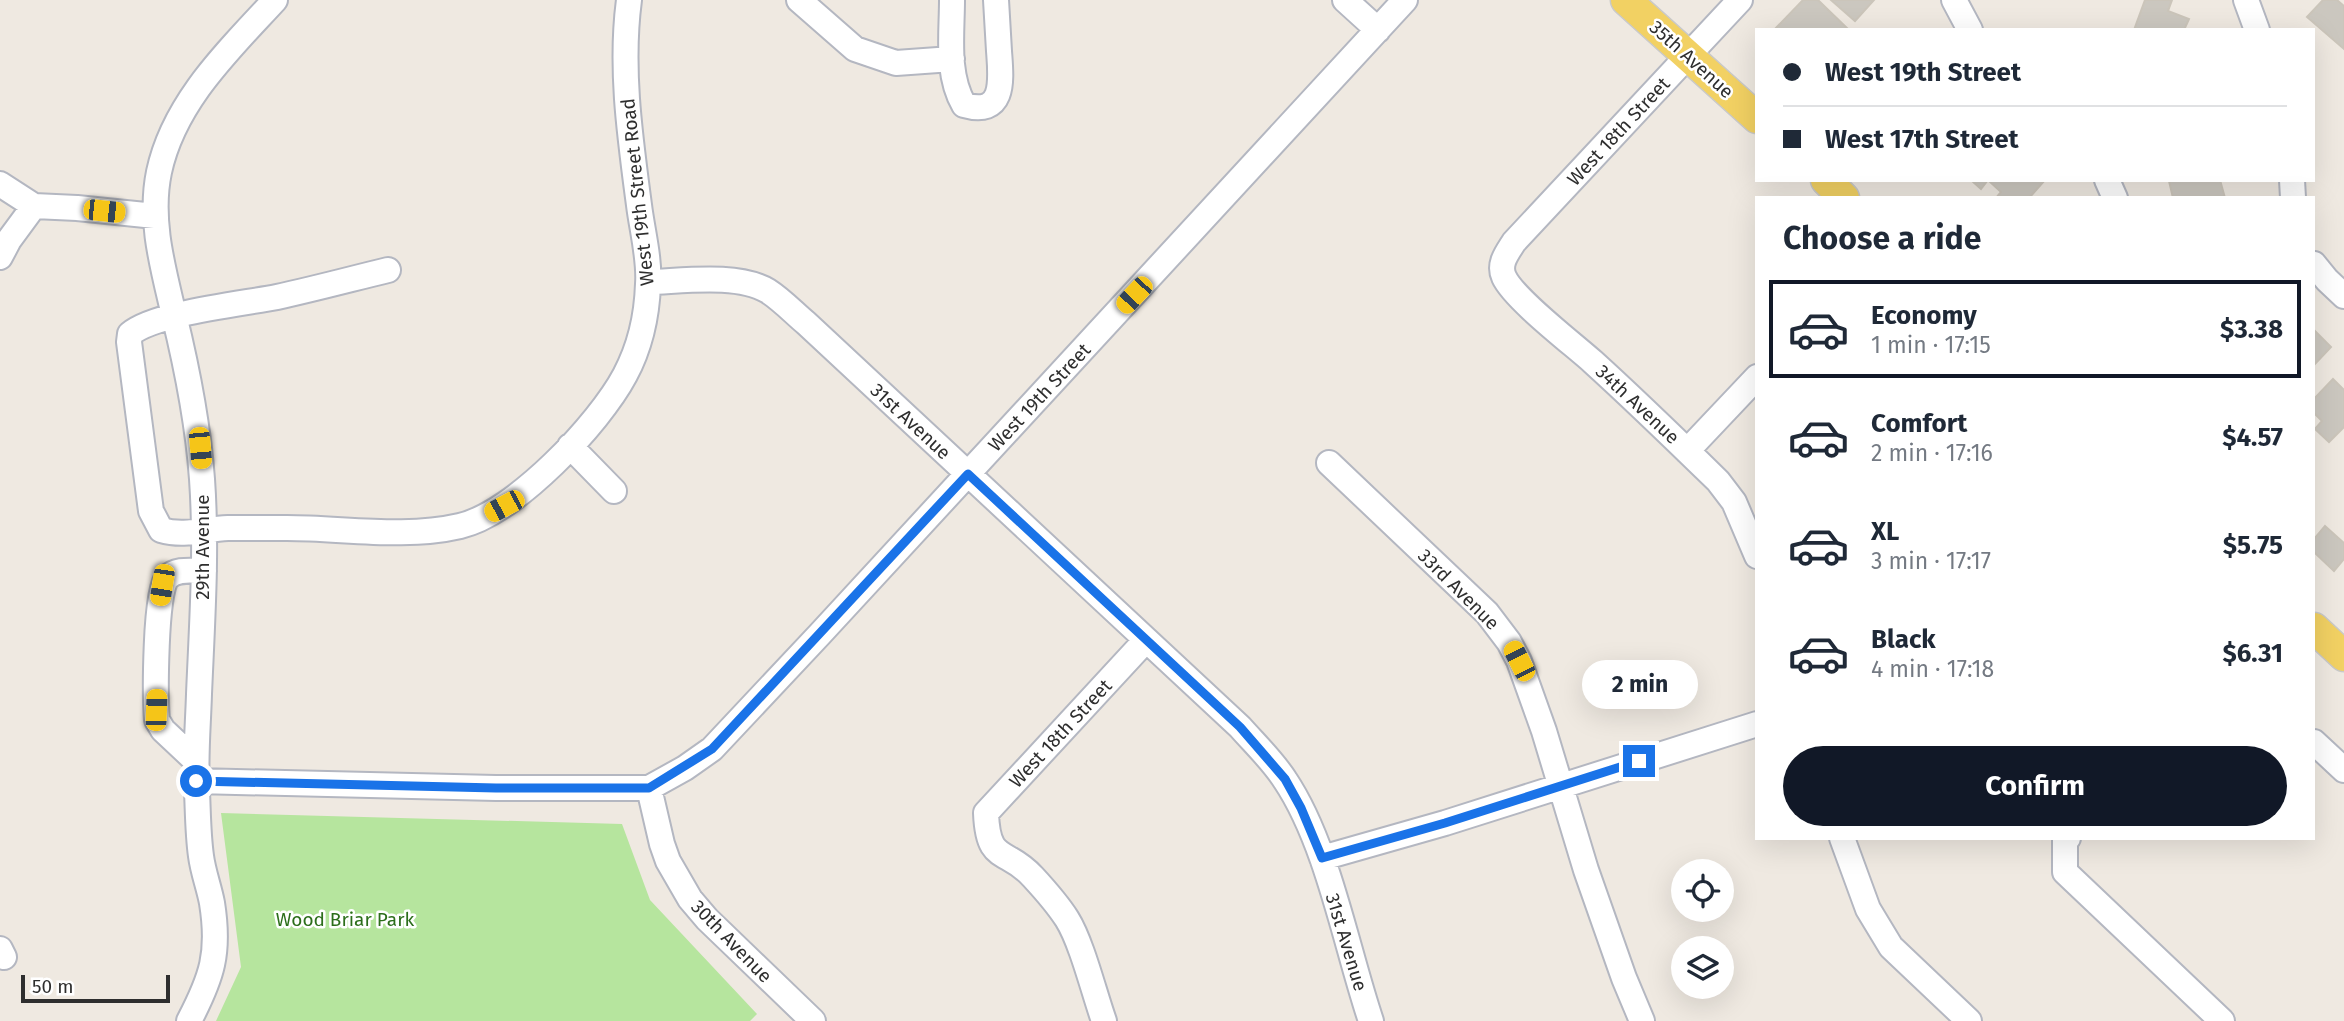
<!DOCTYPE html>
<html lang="en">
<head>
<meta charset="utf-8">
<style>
	body { margin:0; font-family:"Fira Sans",sans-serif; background:#f6f6f7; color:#1f2937; height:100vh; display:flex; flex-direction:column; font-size:26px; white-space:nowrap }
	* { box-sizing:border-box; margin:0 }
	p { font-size:23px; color:#747a83 }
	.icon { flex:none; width:38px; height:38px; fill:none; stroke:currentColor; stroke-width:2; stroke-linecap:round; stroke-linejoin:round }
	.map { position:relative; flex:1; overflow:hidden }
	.details { position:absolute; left:1755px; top:196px; width:560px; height:644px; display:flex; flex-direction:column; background:#fff; border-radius:0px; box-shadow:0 7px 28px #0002 }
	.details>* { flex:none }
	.hud { position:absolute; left:1755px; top:28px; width:560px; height:154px; border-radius:0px; box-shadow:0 7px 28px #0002; display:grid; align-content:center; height:154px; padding:0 28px; background:#fff }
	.controls { position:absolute; left:1671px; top:859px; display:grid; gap:14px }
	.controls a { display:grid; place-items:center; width:63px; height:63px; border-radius:50%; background:#fff; box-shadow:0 7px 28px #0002; font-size:35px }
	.scale { position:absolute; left:21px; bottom:18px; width:149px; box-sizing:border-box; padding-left:7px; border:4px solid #2e2e2e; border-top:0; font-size:19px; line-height:24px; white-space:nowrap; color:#2e2e2e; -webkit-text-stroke:5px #fff; paint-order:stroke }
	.end { position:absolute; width:32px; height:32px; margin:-16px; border:9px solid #1a73e8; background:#fff; box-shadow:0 0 0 4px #fff }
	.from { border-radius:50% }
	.bubble { position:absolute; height:49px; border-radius:24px; background:#fff; box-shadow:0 7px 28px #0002; font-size:23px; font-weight:700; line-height:49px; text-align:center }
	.car { position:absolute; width:21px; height:42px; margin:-21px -10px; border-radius:9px; box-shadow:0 0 5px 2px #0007; background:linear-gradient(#f5c518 24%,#345 0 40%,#f5c518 0 76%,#345 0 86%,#f5c518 0) }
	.hud b { display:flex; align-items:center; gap:24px; height:66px; font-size:26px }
	.hud b+b { border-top:2px solid #e0e1e3 }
	.hud i { width:18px; height:18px; background:#1f2937 }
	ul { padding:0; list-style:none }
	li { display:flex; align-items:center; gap:21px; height:98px; margin:0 14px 10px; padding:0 14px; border:4px solid transparent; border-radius:0px }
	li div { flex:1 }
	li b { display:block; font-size:26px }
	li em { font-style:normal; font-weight:700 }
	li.current { border-color:#111827 }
	li>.icon { width:63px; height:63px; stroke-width:1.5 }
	h2 { padding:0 28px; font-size:32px; line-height:84px }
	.button { display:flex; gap:14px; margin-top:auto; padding:14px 28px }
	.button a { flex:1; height:80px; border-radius:42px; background:#111827; color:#fff; font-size:28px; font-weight:700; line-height:80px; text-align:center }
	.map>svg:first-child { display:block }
	.green { fill:#b6e59e }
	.building { fill:#cbc7bf; stroke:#cbc5ba; stroke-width:2 }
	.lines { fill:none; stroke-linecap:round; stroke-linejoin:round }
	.minor-casing { stroke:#b4b7c1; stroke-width:28 }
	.major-casing { stroke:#c9c9c9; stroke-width:33 }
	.minor { stroke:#fff; stroke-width:24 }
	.major { stroke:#f2d163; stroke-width:30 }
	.route { stroke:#1a73e8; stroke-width:9 }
	.labels { text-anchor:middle; stroke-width:5; stroke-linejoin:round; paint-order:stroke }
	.street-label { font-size:19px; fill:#2e2e2e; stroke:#fff }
	.park-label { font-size:19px; fill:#2c6e1b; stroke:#fff }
</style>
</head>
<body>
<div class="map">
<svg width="2344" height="1021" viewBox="0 0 2344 1021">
	<rect width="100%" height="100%" fill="#efe9e1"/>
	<path class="green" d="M 221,813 L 622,824 L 650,900 L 757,1014 L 750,1021 L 216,1021 L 241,967 Z"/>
	<path class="building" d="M 1803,0 L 1818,0 L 1849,30 L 1774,30 Z
		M 1831,0 L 1874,0 L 1855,21 Z
		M 2145,0 L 2172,0 L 2168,11 L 2189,19 L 2184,30 L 2134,30 Z
		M 2323,0 L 2337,0 L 2344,6 L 2344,49 L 2307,17 Z
		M 1971,180 L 2045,180 L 2029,198 L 1996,198 L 2001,192 L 1988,180 L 1981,189 Z
		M 2173,180 L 2220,180 L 2225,198 L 2173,198 L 2169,181 Z
		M 2314,330 L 2331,347 L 2314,365 Z
		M 2333,379 L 2344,390 L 2344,427 L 2329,442 L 2315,429 L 2322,421 L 2314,413 L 2314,399 Z
		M 2325,526 L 2344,543 L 2344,559 L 2334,571 L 2314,552 L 2314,539 Z"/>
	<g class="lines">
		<defs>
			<path id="minor" d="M 799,0 L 855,49 L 896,63 L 952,59
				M 952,0 C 952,34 946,74 964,105 C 1006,117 1001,79 999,51 C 998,34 997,17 996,0
				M 1345,0 L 1378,30
				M 1740,0 L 1514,242 C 1507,253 1498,264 1504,277 C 1514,299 1573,344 1593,362 C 1636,401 1677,441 1718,481 L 1734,502 L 1757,556
				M 1954,0 L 1970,30
				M 2246,0 L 2257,30
				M 2107,180 L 2115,198
				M 2292,180 L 2293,198
				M 0,184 L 34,206 L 77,208 L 155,216
				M 0,257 L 9,240 L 34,206
				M 2314,264 L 2327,280 L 2344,296
				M 388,270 C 351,279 314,289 277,297 C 241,304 155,313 130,334 L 129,342 L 151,511 L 161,530 C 185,537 204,529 228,528 C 248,528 267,528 287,528 C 344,528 404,539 460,526 C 515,513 599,424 625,375 C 640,347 647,315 648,284 C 650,259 642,230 639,205 C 630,137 620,68 629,0
				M 649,282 C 683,281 738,273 768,291 C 782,300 794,313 806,323 L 1240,727 C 1255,744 1273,761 1285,780 C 1328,844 1346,947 1371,1021
				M 570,446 L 614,491
				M 1687,451 L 1757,377
				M 1329,463 L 1487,613 L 1509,642 L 1519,661 L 1544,731 L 1586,870 L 1624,978 L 1642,1021
				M 2314,742 L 2344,770
				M 196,761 L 163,730 L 157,720 C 155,697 155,591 167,578 C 176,568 192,571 204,571
				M 196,781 L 496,788 L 649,788 L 685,768 L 712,749 L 820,634 L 1405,0
				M 649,788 L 662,844 L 668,861 L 690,899 L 707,919 L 813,1021
				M 1842,838 L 1868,909 L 1891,947 L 1969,1021
				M 2068,838 L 2065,841 L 2065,872 L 2222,1021
				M 1322,858 L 1445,823 L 1757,724
				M 0,949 L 4,957
				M 189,1021 C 212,977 220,953 212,903 C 209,887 203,872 201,856 C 198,835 198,813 197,791 C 195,759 198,727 199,694 C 202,623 207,551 202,479 C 198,424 187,368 174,315 C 163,268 149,220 159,172 C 174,102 228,51 275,0
				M 1104,1021 C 1094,993 1082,943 1067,919 C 1058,905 1045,890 1033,877 C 1006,847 988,865 986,813 L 1146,640"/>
			<path id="major" d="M 1626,0 L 1757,118
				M 1826,180 L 1844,198
				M 2314,628 L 2344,656"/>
		</defs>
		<use href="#minor" class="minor-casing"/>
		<use href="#major" class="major-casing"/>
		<use href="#minor" class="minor"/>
		<use href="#major" class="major"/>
	</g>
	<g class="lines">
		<path class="route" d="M 196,781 L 496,788 L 649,788 L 712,749 L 968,474 L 1240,727 L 1285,779 L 1301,808 L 1322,858 L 1445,823 L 1639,761"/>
	</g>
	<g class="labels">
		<g class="street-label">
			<text transform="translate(1692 59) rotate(42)" y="7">35th Avenue</text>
			<text transform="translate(1618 131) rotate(-47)" y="7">West 18th Street</text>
			<text transform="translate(637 192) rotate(-96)" y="7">West 19th Street Road</text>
			<text transform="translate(1039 397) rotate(-47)" y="7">West 19th Street</text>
			<text transform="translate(1638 404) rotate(43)" y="7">34th Avenue</text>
			<text transform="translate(911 421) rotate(43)" y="7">31st Avenue</text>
			<text transform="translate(202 547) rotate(-90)" y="7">29th Avenue</text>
			<text transform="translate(1459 589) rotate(45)" y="7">33rd Avenue</text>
			<text transform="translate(1060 733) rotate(-47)" y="7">West 18th Street</text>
			<text transform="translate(732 941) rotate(46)" y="7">30th Avenue</text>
			<text transform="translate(1347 942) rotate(73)" y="7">31st Avenue</text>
		</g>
		<g class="park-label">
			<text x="345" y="926">Wood Briar Park</text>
		</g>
	</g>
</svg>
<div class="controls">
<a><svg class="icon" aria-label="locate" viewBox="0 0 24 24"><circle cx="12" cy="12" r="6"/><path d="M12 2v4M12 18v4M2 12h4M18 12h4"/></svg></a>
<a><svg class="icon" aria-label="layers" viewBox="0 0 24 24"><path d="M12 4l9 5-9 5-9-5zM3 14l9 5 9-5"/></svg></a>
</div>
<div class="scale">50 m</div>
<i class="end from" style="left:196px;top:781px"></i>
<i class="end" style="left:1639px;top:761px"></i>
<div class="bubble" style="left:1582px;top:660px;width:116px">2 min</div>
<i class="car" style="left:104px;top:211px;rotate:96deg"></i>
<i class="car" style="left:1134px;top:295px;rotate:223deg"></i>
<i class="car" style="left:200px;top:448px;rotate:175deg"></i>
<i class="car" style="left:504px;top:506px;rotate:242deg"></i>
<i class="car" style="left:162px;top:585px;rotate:189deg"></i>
<i class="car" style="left:1519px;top:661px;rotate:333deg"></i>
<i class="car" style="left:156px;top:710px;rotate:2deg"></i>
<div class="hud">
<b><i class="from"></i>West 19th Street</b>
<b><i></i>West 17th Street</b>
</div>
<section class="details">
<h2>Choose a ride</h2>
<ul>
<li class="current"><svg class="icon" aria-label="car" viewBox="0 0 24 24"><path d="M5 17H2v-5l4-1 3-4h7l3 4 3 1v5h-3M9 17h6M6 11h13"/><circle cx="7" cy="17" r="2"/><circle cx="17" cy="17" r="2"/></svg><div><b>Economy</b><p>1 min · 17:15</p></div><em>$3.38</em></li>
<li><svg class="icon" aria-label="car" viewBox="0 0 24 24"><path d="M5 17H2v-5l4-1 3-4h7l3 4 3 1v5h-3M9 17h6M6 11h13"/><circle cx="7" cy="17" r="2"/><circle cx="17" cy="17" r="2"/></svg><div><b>Comfort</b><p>2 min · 17:16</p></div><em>$4.57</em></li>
<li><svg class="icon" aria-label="car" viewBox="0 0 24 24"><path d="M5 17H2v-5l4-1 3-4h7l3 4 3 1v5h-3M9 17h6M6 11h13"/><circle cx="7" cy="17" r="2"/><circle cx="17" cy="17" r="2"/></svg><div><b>XL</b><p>3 min · 17:17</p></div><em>$5.75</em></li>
<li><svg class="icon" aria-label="car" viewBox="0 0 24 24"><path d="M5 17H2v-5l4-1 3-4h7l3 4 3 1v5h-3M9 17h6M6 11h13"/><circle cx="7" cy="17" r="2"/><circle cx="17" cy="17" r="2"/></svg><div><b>Black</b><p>4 min · 17:18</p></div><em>$6.31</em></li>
</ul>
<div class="button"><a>Confirm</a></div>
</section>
</div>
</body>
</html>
